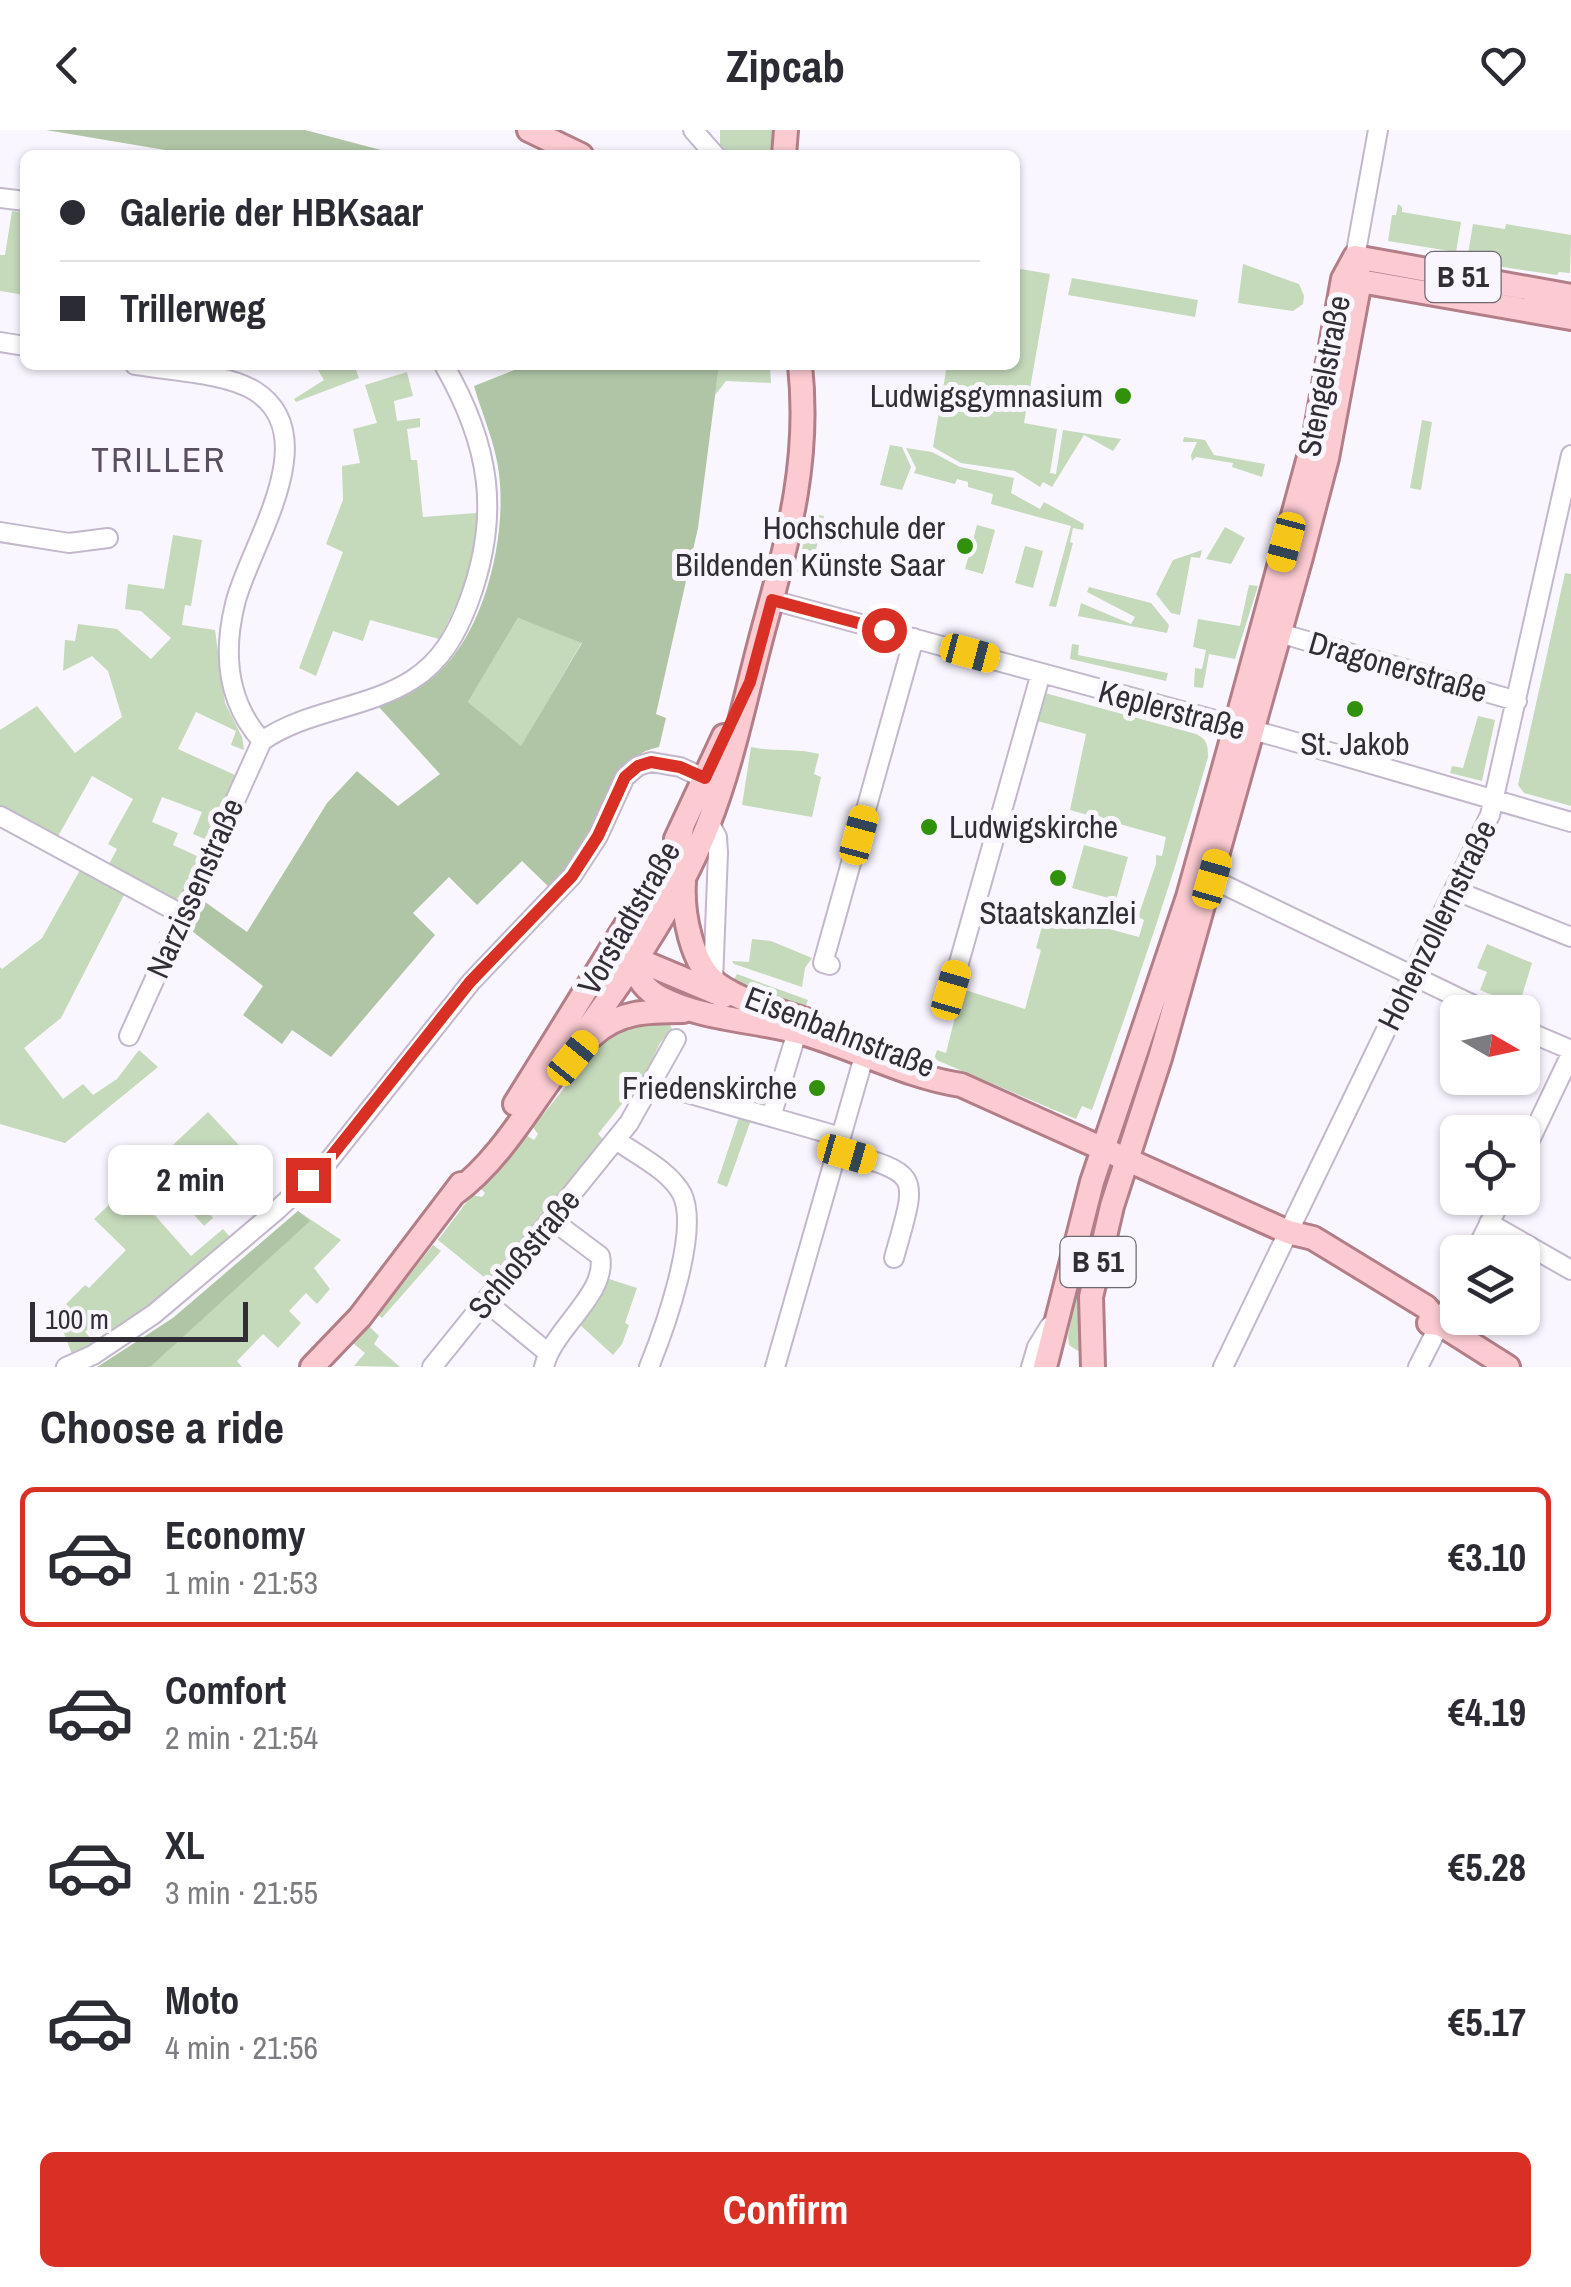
<!DOCTYPE html>
<html lang="en">
<head>
<meta charset="utf-8">
<style>
	body { margin:0; font-family:"Archivo Narrow",sans-serif; background:#f7f7f7; color:#2b2b33; height:100vh; display:flex; flex-direction:column; font-size:38px; white-space:nowrap }
	* { box-sizing:border-box; margin:0 }
	p { font-size:32px; color:#7c7c81 }
	.icon { flex:none; width:55px; height:55px; fill:none; stroke:currentColor; stroke-width:2; stroke-linecap:round; stroke-linejoin:round }
	.map { position:relative; height:1237px; overflow:hidden }
	.side { display:flex; flex-direction:column; background:#fff; flex:1 }
	.side>* { flex:none }
	.hud { position:absolute; left:20px; top:20px; width:1000px; height:220px; border-radius:15px; box-shadow:0 2px 8px #0004; display:grid; align-content:center; height:220px; padding:0 40px; background:#fff }
	.needle { width:65px; rotate:99deg }
	.buttons { position:absolute; left:1440px; top:865px; display:grid; gap:20px }
	.buttons a { display:grid; place-items:center; width:100px; height:100px; border-radius:15px; background:#fff; box-shadow:0 2px 8px #0004; font-size:50px }
	.scale { position:absolute; left:30px; bottom:25px; width:218px; box-sizing:border-box; padding-left:10px; border:5px solid #322d36; border-top:0; font-size:28px; line-height:35px; white-space:nowrap; color:#322d36; -webkit-text-stroke:8px #faf6ff; paint-order:stroke }
	.end { position:absolute; width:45px; height:45px; margin:-22px; border:12px solid #d93025; background:#fff; box-shadow:0 0 0 5px #fff }
	.from { border-radius:50% }
	.bubble { position:absolute; height:70px; border-radius:15px; background:#fff; box-shadow:0 2px 8px #0004; font-size:32px; font-weight:700; line-height:70px; text-align:center }
	.car { position:absolute; width:30px; height:60px; margin:-30px -15px; border-radius:12px; box-shadow:0 0 8px 2px #0007; background:linear-gradient(#f5c518 24%,#345 0 40%,#f5c518 0 76%,#345 0 86%,#f5c518 0) }
	.hud b { display:flex; align-items:center; gap:35px; height:95px; font-size:38px }
	.hud b+b { border-top:2px solid #e1e1e2 }
	.hud i { width:25px; height:25px; background:#2b2b33 }
	ul { padding:0; list-style:none }
	li { display:flex; align-items:center; gap:30px; height:140px; margin:0 20px 15px; padding:0 20px; border:5px solid transparent; border-radius:15px }
	li div { flex:1 }
	li b { display:block; font-size:38px }
	li em { font-style:normal; font-weight:700 }
	li.on { border-color:#d93025 }
	li>.icon { width:90px; height:90px; stroke-width:1.5 }
	h2 { padding:0 40px; font-size:45px; line-height:120px }
	.button { display:flex; gap:20px; margin-top:auto; padding:20px 40px }
	.button a { flex:1; height:115px; border-radius:15px; background:#d93025; color:#fff; font-size:40px; font-weight:700; line-height:115px; text-align:center }
	header { display:flex; justify-content:space-between; align-items:center; height:130px; padding:0 40px; background:#fff; font-size:45px; font-weight:700 }
	.map>svg:first-child { display:block }
	.green { fill:#c5d9bb }
	.forest { fill:#b0c5a6; fill-rule:evenodd }
	.lines { fill:none; stroke-linecap:round; stroke-linejoin:round }
	.minor-casing { stroke:#c3b7cc; stroke-width:22 }
	.major-casing { stroke:#b37e87; stroke-width:28 }
	.minor { stroke:#fff; stroke-width:18 }
	.major { stroke:#fbcbd1; stroke-width:22 }
	.route { stroke:#d93025; stroke-width:12 }
	.poi-dot { fill:#31910b; stroke:#faf6ff; stroke-width:4 }
	.labels { text-anchor:middle; stroke-width:10; stroke-linejoin:round; paint-order:stroke }
	.shield { fill:#faf6ff; stroke:#6e6972; stroke-width:2.5 }
	.shield-label { font-size:30px; font-weight:bold; fill:#322d36 }
	.street-label { font-size:32px; fill:#322d36; stroke:#faf6ff }
	.poi-label { font-size:32px; fill:#322d36; stroke:#faf6ff; text-anchor:end }
	.neighbourhood-label { font-size:35px; letter-spacing:2.5px; fill:#594f61; stroke:#faf6ff }
</style>
</head>
<body>
<header><svg class="icon" aria-label="back" viewBox="0 0 24 24"><path d="M15 5l-7 7 7 7"/></svg>Zipcab<svg class="icon" aria-label="heart" viewBox="0 0 24 24"><path d="M12 20l-8-8c-3-5 5-10 8-4 3-6 11-1 8 4z"/></svg></header>
<div class="map">
<svg width="1571" height="1237" viewBox="0 0 1571 1237">
	<rect width="100%" height="100%" fill="#faf6ff"/>
	<path class="green" d="M 720,0 L 776,0 L 774,25 L 728,25 L 720,16 Z
		M 1398,74 L 1402,77 L 1402,82 L 1461,92 L 1456,122 L 1388,111 L 1392,85 L 1396,85 Z
		M 12,81 L 25,83 L 25,165 L 0,161 L 0,125 L 5,125 Z
		M 1473,94 L 1505,99 L 1506,94 L 1571,105 L 1570,143 L 1559,142 L 1557,145 L 1489,135 L 1490,128 L 1468,124 Z
		M 1243,134 L 1299,154 L 1304,166 L 1303,174 L 1293,181 L 1238,173 Z
		M 1015,138 L 1050,144 L 1024,293 L 1057,299 L 1050,343 L 1056,344 L 1063,300 L 1121,309 L 1113,321 L 1084,305 L 1052,357 L 1043,352 L 1040,357 L 1015,341 L 961,333 L 933,317 L 947,235 L 1015,235 Z
		M 1072,148 L 1198,170 L 1195,187 L 1068,165 Z
		M 315,235 L 354,235 L 359,248 L 296,272 L 294,269 L 324,250 Z
		M 719,235 L 770,235 L 771,253 L 726,251 L 715,265 Z
		M 407,242 L 413,266 L 394,271 L 397,291 L 420,288 L 420,297 L 407,299 L 411,330 L 417,330 L 423,387 L 476,383 C 478,426 460,472 439,509 L 370,490 L 363,511 L 333,501 L 316,546 L 299,538 L 343,422 L 326,414 L 343,370 L 342,336 L 360,333 L 353,299 L 377,293 L 365,255 Z
		M 1422,290 L 1432,292 L 1421,360 L 1410,358 Z
		M 1184,307 L 1205,310 L 1214,325 L 1265,334 L 1262,347 L 1232,337 L 1233,333 L 1196,327 L 1192,331 L 1191,325 L 1197,312 L 1183,312 Z
		M 890,315 L 902,317 L 911,337 L 902,360 L 880,355 Z
		M 906,318 L 932,322 L 960,337 L 1014,348 L 1011,363 L 1040,379 L 1044,372 L 1084,394 L 1083,400 L 1073,398 L 1070,412 L 1073,413 L 1056,477 L 1049,476 L 1071,396 L 991,374 L 993,364 L 968,357 L 968,352 L 957,349 L 955,354 L 914,343 L 916,338 Z
		M 814,384 L 824,386 L 810,445 L 797,442 L 808,392 L 812,392 Z
		M 977,395 L 995,400 L 983,444 L 965,439 Z
		M 1225,397 L 1245,408 L 1231,434 L 1206,429 Z
		M 173,405 L 202,410 L 191,476 L 185,475 L 182,495 L 215,500 L 225,573 L 242,607 L 244,620 L 231,615 L 236,601 L 196,582 L 178,619 L 235,645 L 207,710 L 193,704 L 202,682 L 162,667 L 152,692 L 178,703 L 173,715 L 199,727 L 183,765 L 176,769 L 108,736 L 117,719 L 108,714 L 133,669 L 92,646 L 57,708 L 0,675 L 0,600 L 37,576 L 75,623 L 122,587 L 108,541 L 92,526 L 63,541 L 65,510 L 75,511 L 78,494 L 117,499 L 151,529 L 171,508 L 141,481 L 125,479 L 128,454 L 164,459 Z
		M 1025,416 L 1043,421 L 1033,458 L 1015,453 Z
		M 1202,420 L 1200,428 L 1191,427 L 1180,485 L 1171,483 L 1156,464 L 1173,430 Z
		M 1565,443 L 1571,444 L 1571,676 L 1524,663 L 1518,655 Z
		M 1249,455 L 1258,456 L 1235,529 L 1209,524 L 1203,558 L 1194,557 L 1195,538 L 1202,539 L 1206,520 L 1193,517 L 1198,489 L 1240,496 Z
		M 1089,457 L 1151,473 L 1169,495 L 1167,503 L 1078,486 L 1081,473 L 1131,494 L 1135,487 L 1087,462 Z
		M 518,488 L 582,512 L 521,617 L 468,572 Z
		M 1072,514 L 1079,515 L 1078,525 L 1168,543 L 1166,551 L 1070,529 Z
		M 1045,563 L 1196,604 C 1207,609 1208,615 1208,627 C 1174,746 1134,863 1092,980 L 1082,976 L 1076,989 L 934,929 L 937,920 L 946,923 L 962,859 L 1025,879 L 1041,820 L 1036,818 L 1046,782 L 1139,807 L 1144,790 L 1138,787 L 1156,734 L 1156,725 L 1162,726 L 1166,707 L 1070,680 L 1086,604 L 1037,591 Z
		M 1478,586 L 1495,590 L 1482,651 L 1450,643 L 1452,636 L 1463,638 Z
		M 751,617 C 775,622 796,618 819,624 L 814,644 L 821,647 L 812,687 L 742,675 Z
		M 1084,715 L 1128,727 L 1116,770 L 1072,758 Z
		M 80,740 L 124,765 L 61,888 L 24,918 L 63,969 L 83,954 L 93,965 L 117,949 L 139,920 L 158,937 L 65,1013 L 0,994 L 0,837 L 2,839 L 42,808 Z
		M 752,809 L 771,811 L 812,828 L 805,838 L 802,857 L 734,834 L 732,831 L 749,832 Z
		M 1487,814 L 1532,833 L 1517,882 L 1513,882 L 1516,875 L 1480,860 L 1487,842 L 1477,838 Z
		M 737,844 L 808,870 L 804,881 L 760,865 L 733,851 Z
		M 652,892 L 670,895 L 672,899 L 660,913 L 645,945 L 598,1004 L 605,1011 L 490,1152 L 438,1110 L 472,1065 L 482,1067 L 485,1063 L 480,1058 L 483,1053 L 526,1005 L 534,1010 L 538,1004 L 533,997 L 607,905 Z
		M 208,982 L 268,1046 L 267,1052 L 254,1067 L 224,1035 L 193,1063 L 213,1088 L 204,1096 L 173,1061 L 151,1081 L 191,1126 L 223,1099 L 231,1108 L 151,1176 L 112,1202 L 99,1189 L 85,1202 L 95,1213 L 72,1224 L 62,1198 L 69,1191 L 64,1186 L 71,1179 L 66,1174 L 85,1155 L 89,1158 L 126,1120 L 94,1089 Z
		M 739,987 L 751,990 L 727,1057 L 717,1053 Z
		M 1100,1060 L 1106,1062 L 1085,1148 L 1082,1216 L 1078,1221 L 1069,1215 L 1068,1206 L 1084,1123 Z
		M 298,1081 L 341,1110 L 314,1138 L 330,1159 L 317,1174 L 306,1163 L 289,1181 L 301,1193 L 278,1218 L 263,1204 L 237,1231 L 242,1237 L 112,1237 L 107,1232 L 173,1188 Z
		M 433,1115 L 441,1121 L 382,1188 L 378,1185 Z
		M 606,1148 L 637,1158 L 625,1193 L 629,1195 L 622,1214 L 613,1225 L 579,1194 Z
		M 370,1197 L 379,1206 L 374,1214 L 400,1237 L 354,1236 L 365,1223 L 349,1210 Z"/>
	<path class="forest" d="M 46,0 L 305,0 L 400,25 L 195,25 Z
		M 527,235 L 719,235 L 698,398 L 656,584 L 666,588 L 659,617 C 612,627 609,671 588,707 C 578,726 564,742 551,759 L 522,731 L 477,775 L 449,747 L 413,783 L 435,805 L 331,927 L 292,900 L 282,914 L 243,885 L 263,856 L 188,798 L 201,769 L 247,802 L 327,673 L 357,641 L 398,676 L 440,644 L 378,576 C 398,567 422,559 438,543 C 485,501 507,406 499,344 C 496,315 482,284 474,256 ZM 518,488 L 582,513 L 521,616 L 468,572 Z
		M 298,1081 L 310,1091 L 150,1237 L 97,1237 L 173,1188 Z"/>
	<g class="lines">
		<defs>
			<path id="minor" d="M 693,0 L 715,25
				M 0,68 L 25,71
				M 1355,127 L 1378,0
				M 0,212 L 25,216
				M 135,235 C 170,241 226,243 255,261 C 327,307 248,418 235,474 C 223,523 227,572 262,611
				M 0,402 L 69,413 L 108,408
				M 772,470 L 1278,607 L 1571,692
				M 1279,503 L 1517,571
				M 262,611 C 306,580 366,579 412,550 C 442,531 457,503 469,471 C 501,384 490,315 444,235
				M 0,686 L 183,785
				M 709,692 L 717,707 L 718,723 L 713,851
				M 1212,749 L 1488,882
				M 1454,760 L 1571,807
				M 830,835 L 823,833 L 914,508
				M 949,868 L 1041,543
				M 1522,899 L 1571,920
				M 129,906 L 262,611
				M 673,959 L 841,1007
				M 771,987 L 797,902
				M 616,1010 C 637,1025 669,1040 682,1064 C 700,1101 664,1200 649,1237
				M 836,1020 C 923,1045 918,1042 894,1128
				M 1522,1027 L 1571,924
				M 1489,1093 L 1571,1140
				M 1475,1122 L 1502,1068
				M 485,1171 L 547,1222
				M 66,1237 L 93,1225 L 154,1184 L 277,1080 L 327,1033 L 471,852 L 572,746 L 598,706 L 625,647 L 638,636 L 651,632 L 680,637 L 712,652
				M 432,1237 L 629,993 L 676,909
				M 544,1237 C 553,1198 608,1164 600,1126 L 552,1090
				M 775,1237 L 865,923
				M 1031,1237 L 1037,1217 L 1050,1196
				M 1223,1237 L 1490,685 L 1571,325
				M 1418,1237 L 1458,1158"/>
			<path id="major" d="M 529,0 L 581,25
				M 784,25 L 786,0
				M 1355,127 L 1571,166
				M 1360,151 L 1571,188
				M 682,698 C 680,706 680,714 678,721 C 665,758 626,791 634,833 C 637,849 647,861 661,868 C 704,890 756,890 802,903 C 855,918 907,947 961,955 L 1288,1102 L 1313,1108 L 1426,1177 L 1440,1194
				M 676,709 L 724,606
				M 684,752 C 682,782 691,834 717,854 C 743,873 782,882 812,892
				M 623,834 L 643,832 L 724,866
				M 592,906 C 618,881 648,881 683,881
				M 515,974 L 633,784
				M 455,1063 C 495,1034 524,986 552,947 C 610,868 672,787 708,695 C 734,629 747,558 766,490 C 790,402 810,327 800,235
				M 1429,1193 L 1440,1194 L 1508,1237
				M 312,1237 L 360,1187 L 461,1054
				M 1045,1237 L 1092,1052 L 1188,767 L 1235,598 L 1315,305 L 1343,149 L 1355,127
				M 1093,1237 L 1091,1167 L 1112,1076 L 1160,928 L 1301,427 L 1327,328 L 1360,151 L 1355,127"/>
		</defs>
		<use href="#minor" class="minor-casing"/>
		<use href="#major" class="major-casing"/>
		<use href="#minor" class="minor"/>
		<use href="#major" class="major"/>
	</g>
	<g class="lines">
		<path class="route" d="M 308,1050 L 326,1033 L 470,852 L 572,746 L 598,706 L 625,647 L 638,636 L 651,632 L 680,637 L 705,648 L 750,552 L 772,470 L 884,500"/>
	</g>
	<g class="poi-dot">
		<circle cx="1123" cy="266" r="10"/>
		<circle cx="965" cy="416" r="10"/>
		<circle cx="1355" cy="579" r="10"/>
		<circle cx="929" cy="697" r="10"/>
		<circle cx="1058" cy="748" r="10"/>
		<circle cx="817" cy="958" r="10"/>
	</g>
	<g class="labels">
		<g class="shield">
			<rect x="1425.5" y="122" width="75" height="50" rx="8"/>
			<rect x="1060.5" y="1107" width="75" height="50" rx="8"/>
		</g>
		<g class="shield-label">
			<text x="1463" y="157">B 51</text>
			<text x="1098" y="1142">B 51</text>
		</g>
		<g class="street-label">
			<text transform="translate(1324 246) rotate(-79)" y="11">Stengelstraße</text>
			<text transform="translate(1398 537) rotate(16)" y="11">Dragonerstraße</text>
			<text transform="translate(1172 580) rotate(15)" y="11">Keplerstraße</text>
			<text transform="translate(195 758) rotate(-66)" y="11">Narzissenstraße</text>
			<text transform="translate(629 788) rotate(-60)" y="11">Vorstadtstraße</text>
			<text transform="translate(1437 795) rotate(-64)" y="11">Hohenzollernstraße</text>
			<text transform="translate(840 902) rotate(21)" y="11">Eisenbahnstraße</text>
			<text transform="translate(524 1124) rotate(-51)" y="11">Schloßstraße</text>
		</g>
		<g class="poi-label">
			<text x="1103" y="277">Ludwigsgymnasium</text>
			<text x="945" y="409">Hochschule der<tspan x="945" dy="37">Bildenden Künste Saar</tspan></text>
			<text x="1355" y="625" text-anchor="middle">St. Jakob</text>
			<text x="949" y="708" text-anchor="start">Ludwigskirche</text>
			<text x="1058" y="794" text-anchor="middle">Staatskanzlei</text>
			<text x="797" y="969">Friedenskirche</text>
		</g>
		<g class="neighbourhood-label">
			<text x="159" y="342">TRILLER</text>
		</g>
	</g>
</svg>
<div class="buttons">
<a><svg class="needle" viewBox="-14 -14 28 28"><path d="M0-13l5 13h-10z" fill="#e53935"/><path d="M0 13l5-13h-10z" fill="#7c7c81"/></svg></a>
<a><svg class="icon" aria-label="locate" viewBox="0 0 24 24"><circle cx="12" cy="12" r="6"/><path d="M12 2v4M12 18v4M2 12h4M18 12h4"/></svg></a>
<a><svg class="icon" aria-label="layers" viewBox="0 0 24 24"><path d="M12 4l9 5-9 5-9-5zM3 14l9 5 9-5"/></svg></a>
</div>
<div class="scale">100 m</div>
<i class="end from" style="left:884px;top:500px"></i>
<i class="end" style="left:308px;top:1050px"></i>
<div class="bubble" style="left:108px;top:1015px;width:165px">2 min</div>
<i class="car" style="left:1286px;top:412px;rotate:195deg"></i>
<i class="car" style="left:970px;top:523px;rotate:105deg"></i>
<i class="car" style="left:859px;top:705px;rotate:15deg"></i>
<i class="car" style="left:1212px;top:749px;rotate:16deg"></i>
<i class="car" style="left:951px;top:860px;rotate:16deg"></i>
<i class="car" style="left:573px;top:928px;rotate:39deg"></i>
<i class="car" style="left:847px;top:1024px;rotate:106deg"></i>
<div class="hud">
<b><i class="from"></i>Galerie der HBKsaar</b>
<b><i></i>Trillerweg</b>
</div>
</div>
<section class="side">
<h2>Choose a ride</h2>
<ul>
<li class="on"><svg class="icon" aria-label="car" viewBox="0 0 24 24"><path d="M5 17H2v-5l4-1 3-4h7l3 4 3 1v5h-3M9 17h6M6 11h13"/><circle cx="7" cy="17" r="2"/><circle cx="17" cy="17" r="2"/></svg><div><b>Economy</b><p>1 min · 21:53</p></div><em>€3.10</em></li>
<li><svg class="icon" aria-label="car" viewBox="0 0 24 24"><path d="M5 17H2v-5l4-1 3-4h7l3 4 3 1v5h-3M9 17h6M6 11h13"/><circle cx="7" cy="17" r="2"/><circle cx="17" cy="17" r="2"/></svg><div><b>Comfort</b><p>2 min · 21:54</p></div><em>€4.19</em></li>
<li><svg class="icon" aria-label="car" viewBox="0 0 24 24"><path d="M5 17H2v-5l4-1 3-4h7l3 4 3 1v5h-3M9 17h6M6 11h13"/><circle cx="7" cy="17" r="2"/><circle cx="17" cy="17" r="2"/></svg><div><b>XL</b><p>3 min · 21:55</p></div><em>€5.28</em></li>
<li><svg class="icon" aria-label="car" viewBox="0 0 24 24"><path d="M5 17H2v-5l4-1 3-4h7l3 4 3 1v5h-3M9 17h6M6 11h13"/><circle cx="7" cy="17" r="2"/><circle cx="17" cy="17" r="2"/></svg><div><b>Moto</b><p>4 min · 21:56</p></div><em>€5.17</em></li>
</ul>
<div class="button"><a>Confirm</a></div>
</section>
</body>
</html>
